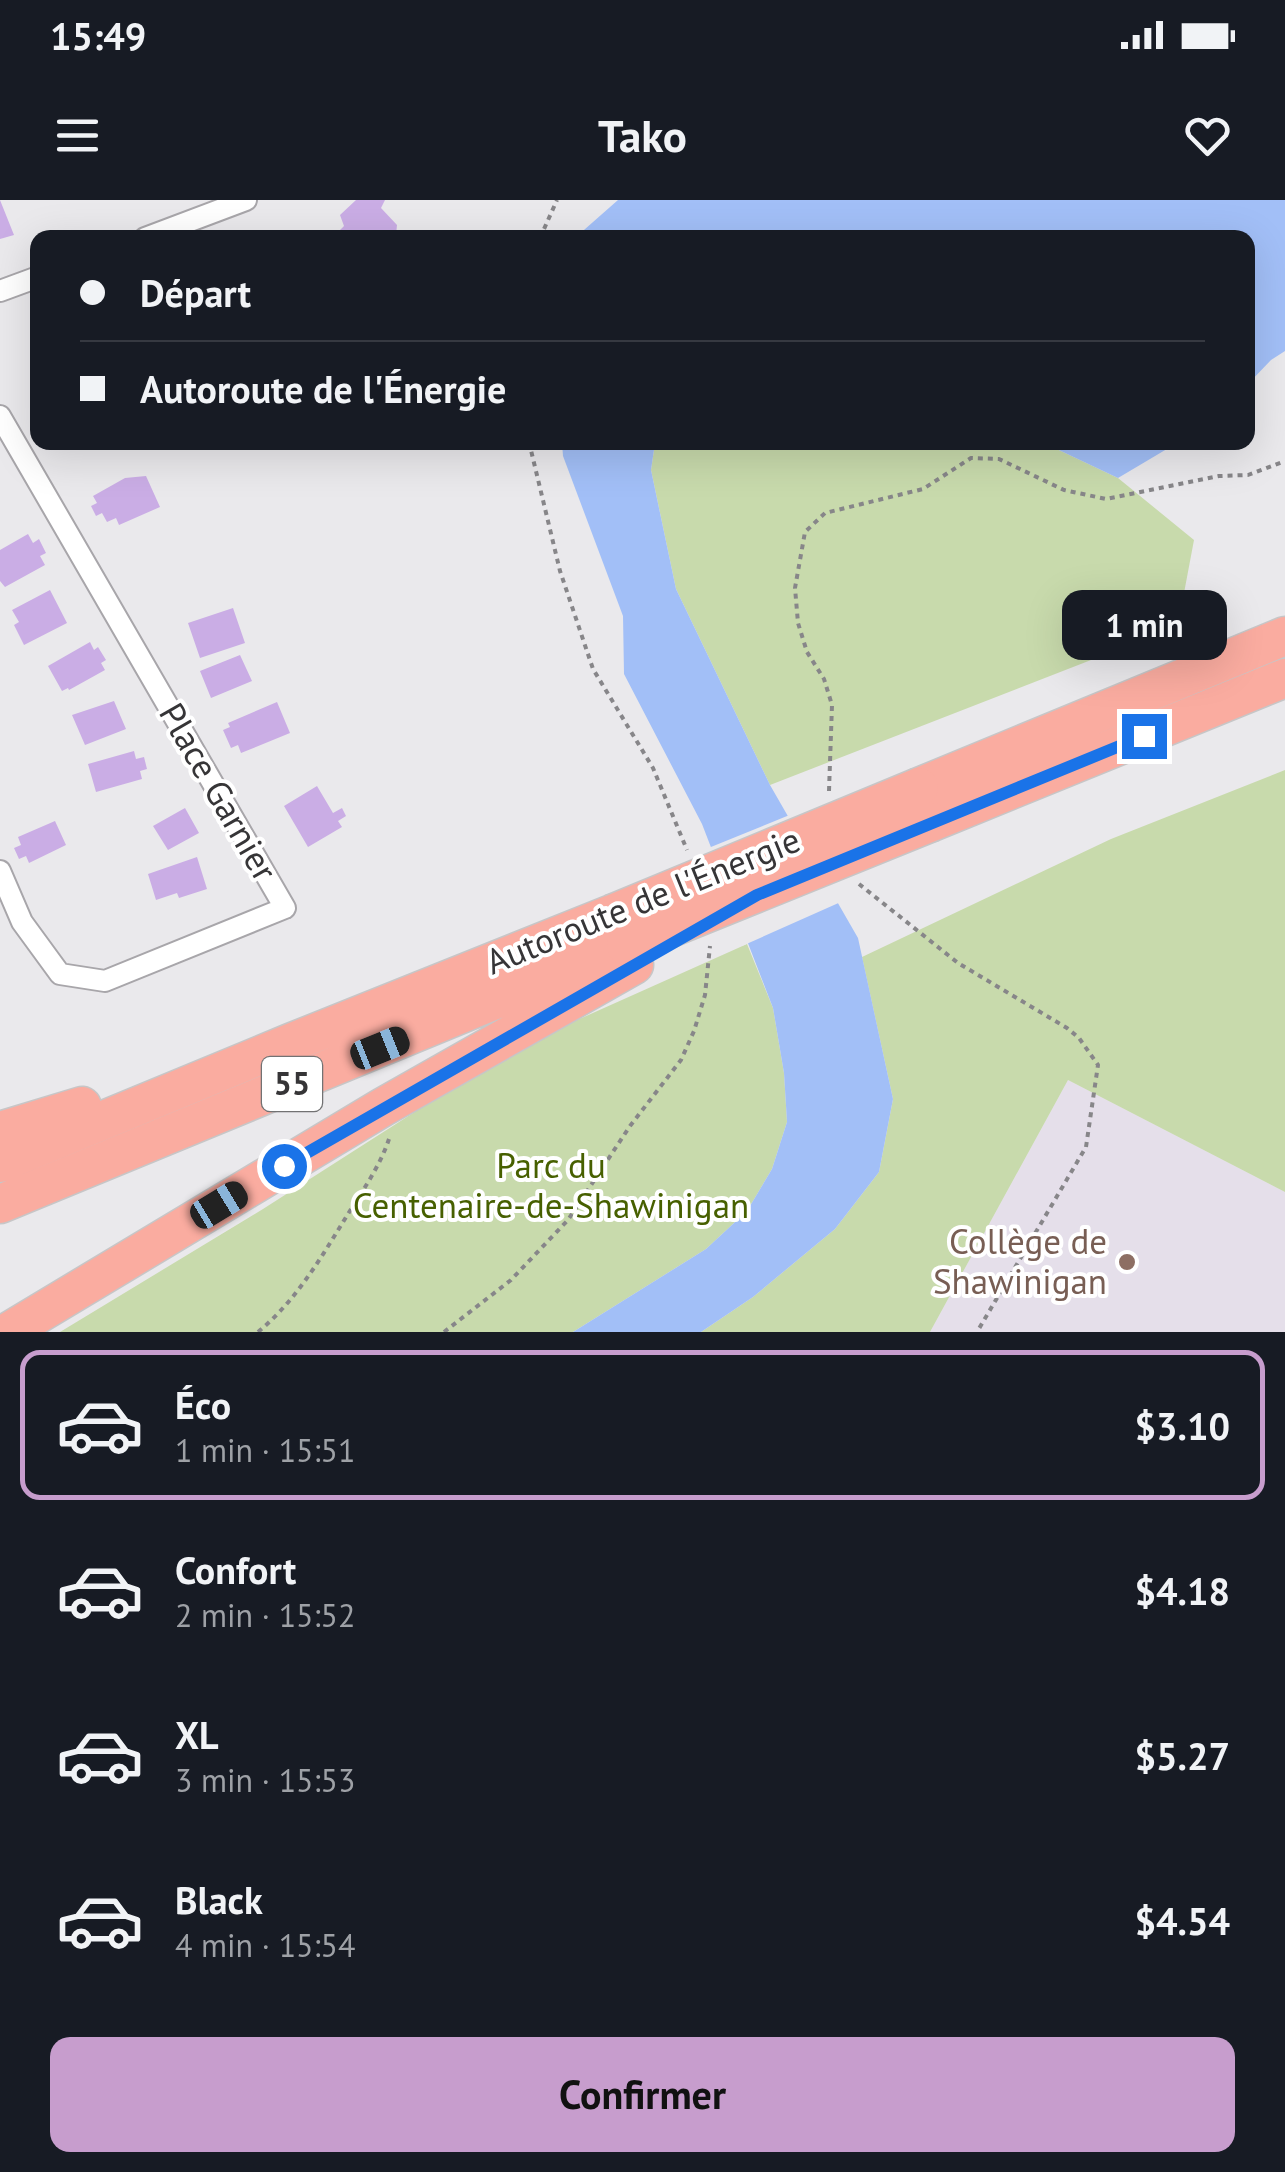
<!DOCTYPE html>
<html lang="fr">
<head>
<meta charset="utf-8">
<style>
	body { margin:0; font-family:"PT Sans",sans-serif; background:#242831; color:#f1f3f6; height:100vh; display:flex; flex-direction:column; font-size:38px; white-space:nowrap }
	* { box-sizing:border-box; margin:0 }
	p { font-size:32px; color:#9ea1a6 }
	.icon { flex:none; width:55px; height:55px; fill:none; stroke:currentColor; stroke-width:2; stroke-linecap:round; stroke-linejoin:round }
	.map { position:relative; height:1132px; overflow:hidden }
	.side { display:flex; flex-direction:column; background:#171b24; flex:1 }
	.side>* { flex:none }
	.banner { position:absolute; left:30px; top:30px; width:1225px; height:220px; border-radius:20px; box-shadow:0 10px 40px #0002; display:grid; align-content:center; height:220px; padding:0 50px; background:#171b24 }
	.end { position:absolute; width:45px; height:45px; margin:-22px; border:12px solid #1a73e8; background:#fff; box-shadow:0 0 0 5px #fff }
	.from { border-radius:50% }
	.bubble { position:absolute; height:70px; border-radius:20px; background:#171b24; box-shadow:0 10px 40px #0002; font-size:32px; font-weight:700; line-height:70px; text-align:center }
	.car { position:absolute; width:30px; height:60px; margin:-30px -15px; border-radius:12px; box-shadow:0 0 8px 2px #0007; background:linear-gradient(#222 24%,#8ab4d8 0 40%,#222 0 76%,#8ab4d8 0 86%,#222 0) }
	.banner b { display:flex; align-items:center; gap:35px; height:95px; font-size:38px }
	.banner b+b { border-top:2px solid #363941 }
	.banner i { width:25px; height:25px; background:#f1f3f6 }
	ul { padding:18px 0 0; list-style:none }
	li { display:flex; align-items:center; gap:30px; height:150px; margin:0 20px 15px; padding:0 30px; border:5px solid transparent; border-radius:20px }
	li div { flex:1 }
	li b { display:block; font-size:38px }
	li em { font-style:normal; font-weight:700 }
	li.selected { border-color:#c79dcd }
	li>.icon { width:90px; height:90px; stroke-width:1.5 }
	.button { display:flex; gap:20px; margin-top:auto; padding:20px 50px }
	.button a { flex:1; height:115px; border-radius:20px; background:#c79dcd; color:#111; font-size:40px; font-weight:700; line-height:115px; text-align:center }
	.status { display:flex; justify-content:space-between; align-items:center; height:70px; padding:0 50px; background:#171b24; direction:ltr }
	.status svg { height:28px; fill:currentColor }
	header { display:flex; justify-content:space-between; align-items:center; height:130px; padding:0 50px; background:#171b24; font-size:45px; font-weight:700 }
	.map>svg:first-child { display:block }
	.built { fill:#e5dfea }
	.green { fill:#c8daac }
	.water { fill:#a2bff7 }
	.pier { fill:#eae9ec }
	.building { fill:#caade5 }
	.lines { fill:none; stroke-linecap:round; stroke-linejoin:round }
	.minor-casing { stroke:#a8a6aa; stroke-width:24 }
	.motorway-casing { stroke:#c7c6c7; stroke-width:41 }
	.path { stroke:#878689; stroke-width:4; stroke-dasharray:5 5; stroke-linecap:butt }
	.minor { stroke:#fff; stroke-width:20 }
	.motorway { stroke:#faaca0; stroke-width:38 }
	.motorway-bridge-casing { stroke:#c7c6c7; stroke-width:41; stroke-linecap:butt }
	.motorway-bridge { stroke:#faaca0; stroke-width:38 }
	.route { stroke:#1a73e8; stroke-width:12 }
	.education-dot { fill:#8d6e63; stroke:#fff; stroke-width:4 }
	.labels { text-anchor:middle; stroke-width:8; stroke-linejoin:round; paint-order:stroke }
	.shield { fill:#fff; stroke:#727273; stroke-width:2.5 }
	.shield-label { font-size:32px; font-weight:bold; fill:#363537 }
	.street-label { font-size:35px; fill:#363537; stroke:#fff }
	.park-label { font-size:35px; fill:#476000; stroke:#fff }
	.education-label { font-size:35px; fill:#785e54; stroke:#fff; text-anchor:end }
</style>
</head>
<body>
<div class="status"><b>15:49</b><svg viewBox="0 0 49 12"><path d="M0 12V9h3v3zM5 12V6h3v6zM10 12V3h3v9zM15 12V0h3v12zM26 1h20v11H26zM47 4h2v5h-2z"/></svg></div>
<header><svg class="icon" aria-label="menu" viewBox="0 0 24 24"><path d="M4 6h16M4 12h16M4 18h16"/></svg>Tako<svg class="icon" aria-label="heart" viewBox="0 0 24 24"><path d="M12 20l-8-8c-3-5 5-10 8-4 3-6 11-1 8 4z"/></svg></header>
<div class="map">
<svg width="1285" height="1132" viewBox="0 0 1285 1132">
	<rect width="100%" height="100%" fill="#eae9ec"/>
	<path class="built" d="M 1068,880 L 1285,992 L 1285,1132 L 930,1132 Z"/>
	<path class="green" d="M 655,243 L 1044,243 L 1118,278 L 1194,340 L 1184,393 L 1145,439 L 770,585 L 676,389 L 651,270 Z
		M 1285,570 L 1285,992 L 1068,880 L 930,1132 L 701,1132 L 753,1097 L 835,1029 L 879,972 L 893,899 L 862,757 L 1111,639 Z
		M 747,744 L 773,808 L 784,873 L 787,922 L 772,969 L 747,1011 L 706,1049 L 573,1132 L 60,1132 L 263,1009 L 485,867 L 537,838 Z"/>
	<path class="water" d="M 618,0 L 1285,0 L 1285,151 L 1271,160 L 1248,184 L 1248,38 L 576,37 Z
		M 562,243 L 655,243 L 651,270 L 676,389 L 770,585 L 858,738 L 893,899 L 879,972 L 835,1029 L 753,1097 L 701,1132 L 573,1132 L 706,1049 L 747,1011 L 772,969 L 787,922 L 784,873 L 773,808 L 702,624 L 624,474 L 623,416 L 563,256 Z
		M 1044,243 L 1177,243 L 1118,278 Z"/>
	<path class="pier" d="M 792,614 L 843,701 L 742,746 L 706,649 Z"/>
	<path class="building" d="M 0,0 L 14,35 L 0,39 Z
		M 356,0 L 385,0 L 381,8 L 397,25 L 396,35 L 332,38 L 344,26 L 340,15 Z
		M 146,276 L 160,307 L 119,325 L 116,318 L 107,322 L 102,313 L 96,316 L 91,306 L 97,303 L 93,296 L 125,278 Z
		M 28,334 L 33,343 L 39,339 L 46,353 L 40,356 L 45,365 L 5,387 L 0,381 L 0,350 Z
		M 50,390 L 67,423 L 24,445 L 14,425 L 19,422 L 12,410 Z
		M 233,408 L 245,443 L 200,458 L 188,423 Z
		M 90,442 L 94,450 L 98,447 L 106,460 L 101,463 L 105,470 L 69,490 L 68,488 L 62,491 L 48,466 Z
		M 240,455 L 252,481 L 211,498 L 200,471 Z
		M 114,501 L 126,529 L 85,545 L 72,515 Z
		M 277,502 L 290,533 L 241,553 L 238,545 L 231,548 L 223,530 L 230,527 L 228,523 Z
		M 134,551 L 136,559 L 144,557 L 147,569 L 140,571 L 142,579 L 96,592 L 88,564 Z
		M 317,586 L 333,613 L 342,608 L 346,616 L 338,621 L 342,627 L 308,647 L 284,606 Z
		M 185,608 L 199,633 L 168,650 L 153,626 Z
		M 55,621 L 66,645 L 29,663 L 26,656 L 19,659 L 14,648 L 21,645 L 18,637 Z
		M 197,657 L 207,689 L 179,698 L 177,693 L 156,700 L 148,674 Z"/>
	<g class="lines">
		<defs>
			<path id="minor" d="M 145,38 L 246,0
				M 0,91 L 38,77
				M 0,216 L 285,708 L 105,781 L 60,774 L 22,722 L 0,671"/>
			<path id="motorway" d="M 919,587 L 1285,436
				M 932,622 L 1285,478
				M 0,931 L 82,906
				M 0,963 L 290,843 L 612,714
				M 0,1004 L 626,746
				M 8,1132 L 383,907 L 634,765"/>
		</defs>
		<use href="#minor" class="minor-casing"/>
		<use href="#motorway" class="motorway-casing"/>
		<path class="path" d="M 540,38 L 557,0
			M 529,242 L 560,371 L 593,469 L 653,568 L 687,650
			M 829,591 L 832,505 L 824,479 L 807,452 L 798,423 L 795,388 L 805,332 L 825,313 L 923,289 L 971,258 L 999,259 L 1064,290 L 1106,299 L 1219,276 L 1248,275 L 1285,261
			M 859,684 L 958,763 L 1067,828 L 1079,838 L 1098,865 L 1086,947 L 977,1132
			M 258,1132 C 297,1100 322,1056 348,1014 C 363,990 380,966 389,939
			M 444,1132 L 511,1080 L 568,1020 L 630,926 L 681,860 L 694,831 L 705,795 L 710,746"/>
		<use href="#minor" class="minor"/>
		<use href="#motorway" class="motorway"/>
		<defs>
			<path id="motorway-bridge" d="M 612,714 L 919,587
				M 626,746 L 932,622"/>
		</defs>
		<use href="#motorway-bridge" class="motorway-bridge-casing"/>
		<use href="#motorway-bridge" class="motorway-bridge"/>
	</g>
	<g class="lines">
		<path class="route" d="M 284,966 L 757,695 L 1144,536"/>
	</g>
	<circle class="education-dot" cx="1127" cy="1062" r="10"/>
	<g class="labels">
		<rect class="shield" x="262" y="857" width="60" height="54" rx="8"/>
		<g class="shield-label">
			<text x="292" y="895">55</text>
		</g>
		<g class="street-label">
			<text transform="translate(218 592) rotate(60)" y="12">Place Garnier</text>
			<text transform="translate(643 701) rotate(-22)" y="12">Autoroute de l'Énergie</text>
		</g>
		<g class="park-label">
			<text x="551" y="978">Parc du<tspan x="551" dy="40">Centenaire-de-Shawinigan</tspan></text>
		</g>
		<g class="education-label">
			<text x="1107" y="1054">Collège de<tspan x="1107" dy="40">Shawinigan</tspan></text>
		</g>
	</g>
</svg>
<i class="end from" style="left:284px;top:966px"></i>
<i class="end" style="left:1144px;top:536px"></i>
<div class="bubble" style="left:1062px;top:390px;width:165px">1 min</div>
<i class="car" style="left:380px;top:848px;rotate:68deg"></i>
<i class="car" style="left:219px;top:1005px;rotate:59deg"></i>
<div class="banner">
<b><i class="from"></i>Départ</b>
<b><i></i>Autoroute de l'Énergie</b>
</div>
</div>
<section class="side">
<ul>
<li class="selected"><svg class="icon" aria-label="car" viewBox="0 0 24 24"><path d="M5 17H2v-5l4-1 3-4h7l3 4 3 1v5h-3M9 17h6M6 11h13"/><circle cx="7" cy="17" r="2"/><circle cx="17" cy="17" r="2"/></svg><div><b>Éco</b><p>1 min · 15:51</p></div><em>$3.10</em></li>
<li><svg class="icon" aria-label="car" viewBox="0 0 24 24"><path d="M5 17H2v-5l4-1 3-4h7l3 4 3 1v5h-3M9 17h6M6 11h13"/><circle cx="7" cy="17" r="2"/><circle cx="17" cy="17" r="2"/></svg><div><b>Confort</b><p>2 min · 15:52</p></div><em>$4.18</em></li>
<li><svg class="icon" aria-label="car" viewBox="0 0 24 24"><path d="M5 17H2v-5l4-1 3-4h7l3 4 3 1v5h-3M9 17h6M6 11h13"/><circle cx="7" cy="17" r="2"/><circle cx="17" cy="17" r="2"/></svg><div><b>XL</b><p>3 min · 15:53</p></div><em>$5.27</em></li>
<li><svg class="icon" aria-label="car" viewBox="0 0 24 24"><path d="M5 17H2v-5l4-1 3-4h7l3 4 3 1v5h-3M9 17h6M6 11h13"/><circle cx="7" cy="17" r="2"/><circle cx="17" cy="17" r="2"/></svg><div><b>Black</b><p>4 min · 15:54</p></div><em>$4.54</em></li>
</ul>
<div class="button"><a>Confirmer</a></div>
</section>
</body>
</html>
